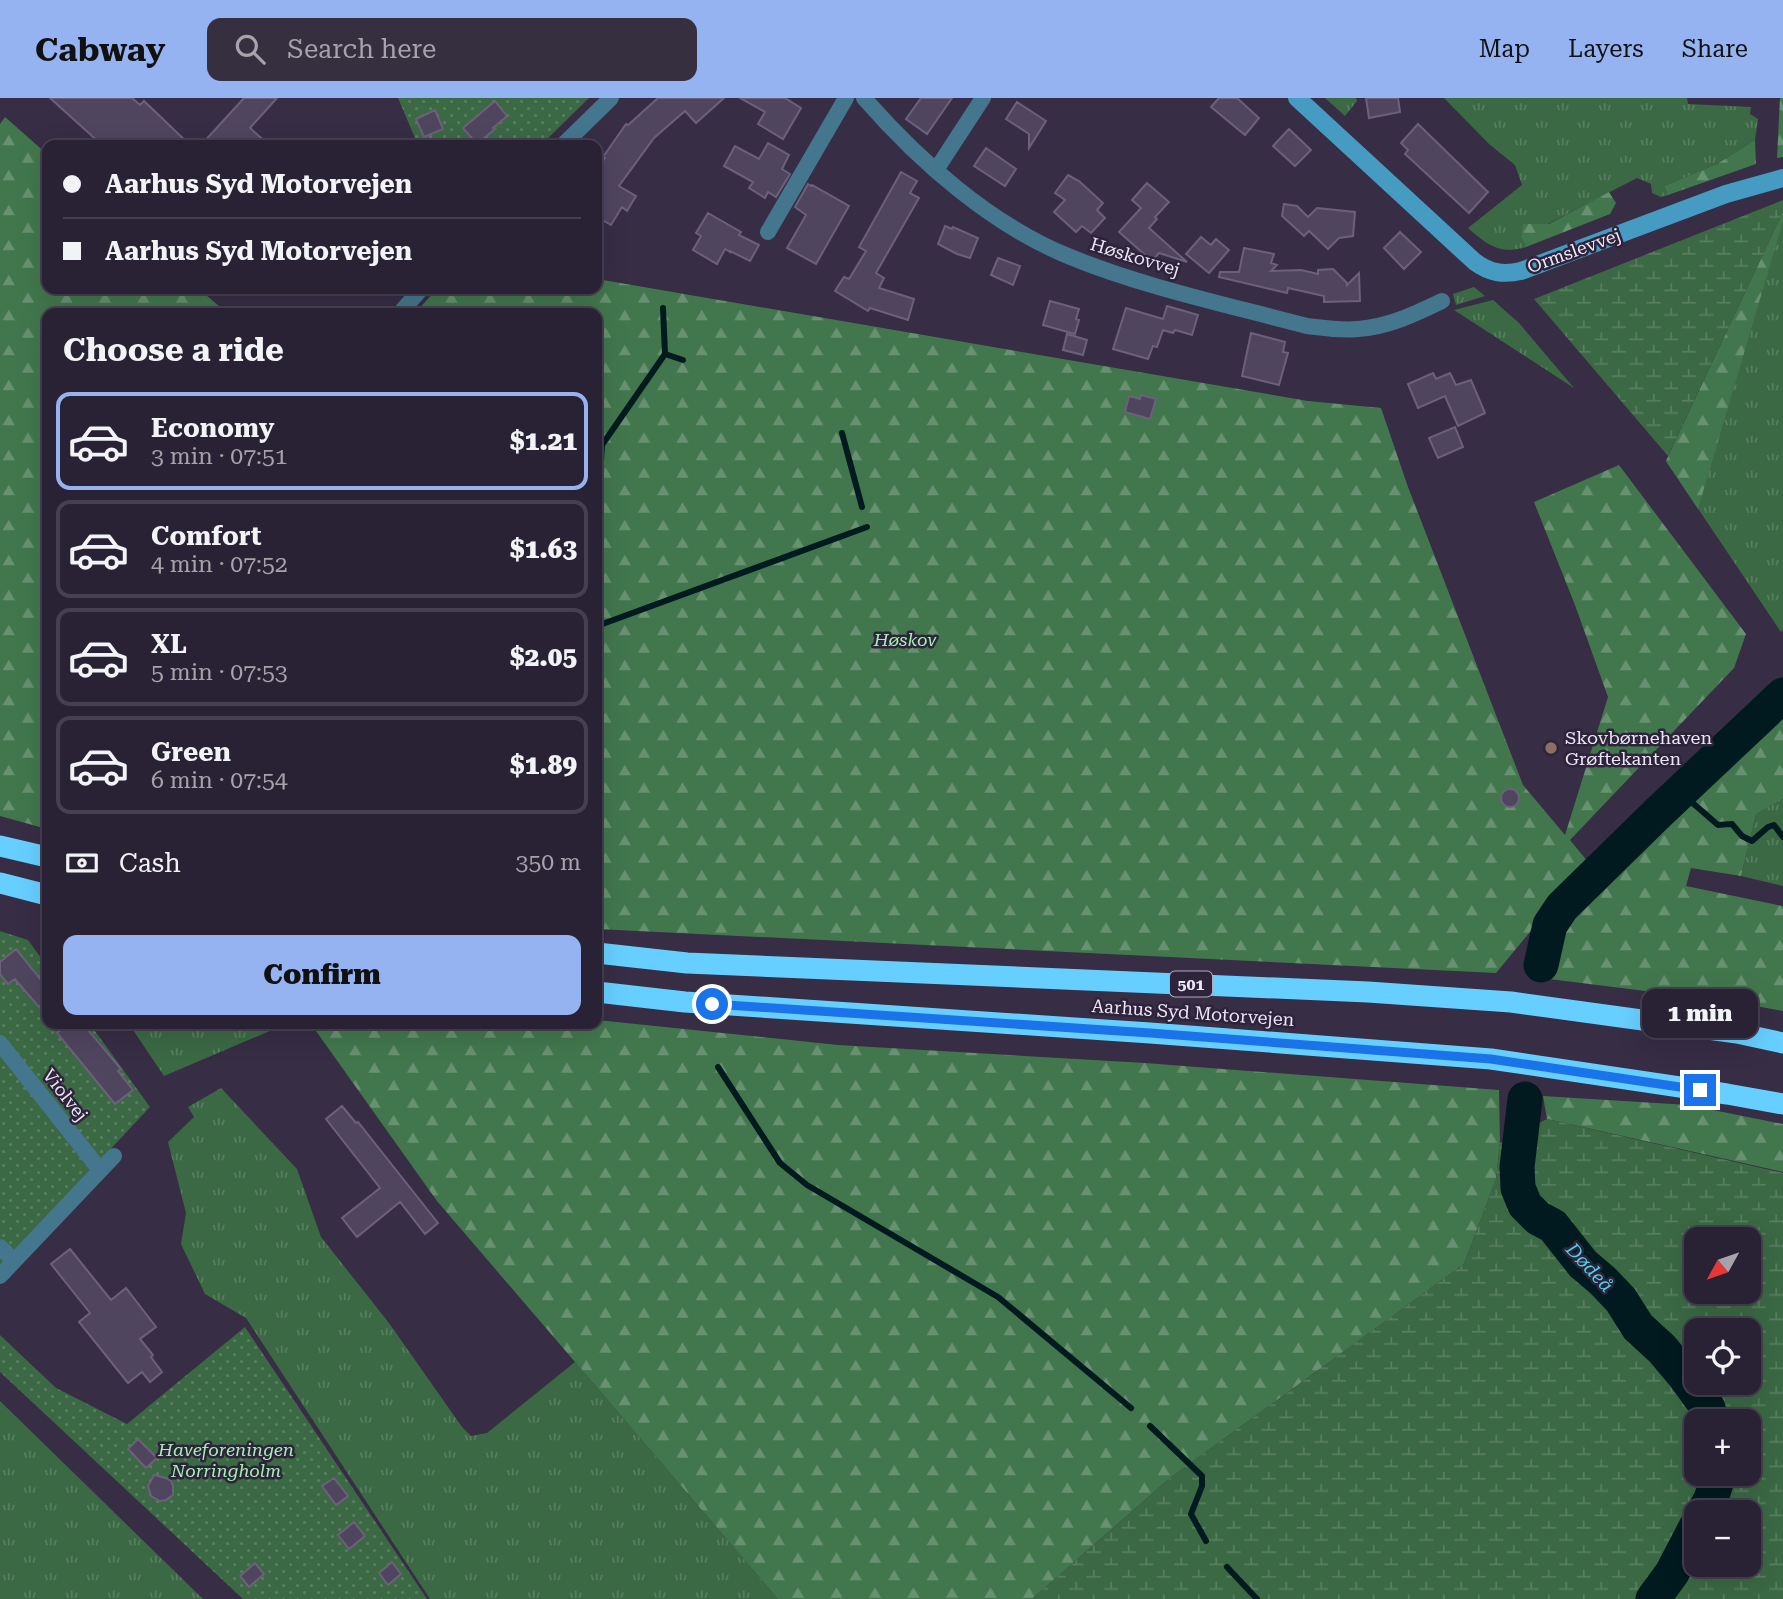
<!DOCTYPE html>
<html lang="en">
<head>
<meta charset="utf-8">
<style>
	body { margin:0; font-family:"Roboto Serif",serif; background:#352f40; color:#f1f3f6; height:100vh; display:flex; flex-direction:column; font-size:26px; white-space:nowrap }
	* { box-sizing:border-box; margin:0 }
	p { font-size:23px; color:#a5a4ac }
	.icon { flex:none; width:38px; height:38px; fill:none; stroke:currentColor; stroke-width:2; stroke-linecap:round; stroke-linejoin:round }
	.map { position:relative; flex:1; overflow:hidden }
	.panel { position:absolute; left:42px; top:210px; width:560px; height:721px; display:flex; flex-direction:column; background:#292234; border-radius:14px; box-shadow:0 7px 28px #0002,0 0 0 2px #453f4f }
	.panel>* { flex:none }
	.banner { position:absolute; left:42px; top:42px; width:560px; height:154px; border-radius:14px; box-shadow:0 7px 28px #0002,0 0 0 2px #453f4f; display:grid; align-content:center; height:154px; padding:0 21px; background:#292234 }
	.needle { width:46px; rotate:230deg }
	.fabs { position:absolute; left:1684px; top:1129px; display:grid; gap:14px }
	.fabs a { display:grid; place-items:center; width:77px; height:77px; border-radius:14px; background:#292234; box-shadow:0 7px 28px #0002,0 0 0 2px #453f4f; font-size:35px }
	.end { position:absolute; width:32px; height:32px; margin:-16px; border:9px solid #1a73e8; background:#fff; box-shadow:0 0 0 4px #fff }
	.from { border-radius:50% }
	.bubble { position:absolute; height:49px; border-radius:14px; background:#292234; box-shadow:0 7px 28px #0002,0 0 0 2px #453f4f; font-size:23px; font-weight:800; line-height:49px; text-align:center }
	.banner b { display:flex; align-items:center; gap:24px; height:66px; font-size:26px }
	.banner b+b { border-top:2px solid #453f4f }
	.banner i { width:18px; height:18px; background:#f1f3f6 }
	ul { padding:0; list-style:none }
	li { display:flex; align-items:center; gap:21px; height:98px; margin:0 14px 10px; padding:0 7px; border:4px solid #453f4f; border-radius:14px }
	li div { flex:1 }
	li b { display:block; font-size:26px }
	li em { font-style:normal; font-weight:800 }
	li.on { border-color:#95b2f1 }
	li>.icon { width:63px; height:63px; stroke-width:1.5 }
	h2 { padding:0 21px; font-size:32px; line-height:84px }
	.pay { display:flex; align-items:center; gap:18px; height:77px; padding:0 21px; font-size:26px }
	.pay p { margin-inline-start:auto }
	.action { display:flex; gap:14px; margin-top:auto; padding:14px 21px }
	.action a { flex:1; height:80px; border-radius:14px; background:#95b2f1; color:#111; font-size:28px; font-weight:800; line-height:80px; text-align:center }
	header { display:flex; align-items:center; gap:42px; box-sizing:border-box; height:98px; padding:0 35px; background:#95b2f1; color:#111 }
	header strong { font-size:33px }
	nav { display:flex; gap:38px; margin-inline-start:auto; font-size:24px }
	.search { width:490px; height:63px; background:#352f40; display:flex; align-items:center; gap:18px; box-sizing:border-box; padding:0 24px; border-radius:14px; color:#a5a4ac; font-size:26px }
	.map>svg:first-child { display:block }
	.grass { fill:url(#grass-tufts) }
	.forest { fill:url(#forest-firs) }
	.wetland { fill:url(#wetland-marsh); fill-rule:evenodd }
	.park { fill:#3b6944 }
	.garden { fill:url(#garden-dots) }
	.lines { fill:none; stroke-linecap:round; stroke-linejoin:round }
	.stream { stroke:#001a1f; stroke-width:6 }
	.river { stroke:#001a1f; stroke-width:35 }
	.building { fill:#50455f; stroke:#6c607b; stroke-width:2 }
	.street { stroke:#44768e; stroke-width:16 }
	.secondary { stroke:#459bc2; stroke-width:18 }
	.highway { stroke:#67cfff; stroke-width:21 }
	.route { stroke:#1a73e8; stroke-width:9 }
	.education-dot { fill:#8d6e63; stroke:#2d233a; stroke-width:2.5 }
	.labels { text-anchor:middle; stroke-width:5; stroke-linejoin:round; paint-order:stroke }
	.shield { fill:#2d233a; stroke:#b3acbe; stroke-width:2 }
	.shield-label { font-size:16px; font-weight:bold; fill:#ece6f6 }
	.street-label { font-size:18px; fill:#ece6f6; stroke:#2d233a }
	.park-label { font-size:18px; font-style:italic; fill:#a3f2b1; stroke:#2d233a }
	.poi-label { font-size:18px; fill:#ece6f6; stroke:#2d233a; text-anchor:start }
	.water-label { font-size:19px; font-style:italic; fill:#4ed2e9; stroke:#2d233a }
</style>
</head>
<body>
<header>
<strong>Cabway</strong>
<div class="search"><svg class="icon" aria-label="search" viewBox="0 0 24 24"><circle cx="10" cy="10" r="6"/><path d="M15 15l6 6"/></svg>Search here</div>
<nav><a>Map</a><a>Layers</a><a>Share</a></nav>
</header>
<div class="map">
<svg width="1783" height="1501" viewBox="0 0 1783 1501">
	<defs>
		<pattern id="grass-tufts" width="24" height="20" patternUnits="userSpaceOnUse" patternTransform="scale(1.75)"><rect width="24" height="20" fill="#3b6944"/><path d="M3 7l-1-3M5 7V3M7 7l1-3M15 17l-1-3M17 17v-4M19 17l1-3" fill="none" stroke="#587e60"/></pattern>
		<pattern id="forest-firs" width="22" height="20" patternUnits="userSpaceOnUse" patternTransform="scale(1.75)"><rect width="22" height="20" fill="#42774d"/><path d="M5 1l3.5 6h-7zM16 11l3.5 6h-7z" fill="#679170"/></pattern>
		<pattern id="wetland-marsh" width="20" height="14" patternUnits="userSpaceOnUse" patternTransform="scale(1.75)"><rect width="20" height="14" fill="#3b6944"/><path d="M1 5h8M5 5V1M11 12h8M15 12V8" fill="none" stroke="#587e60"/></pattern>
		<pattern id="garden-dots" width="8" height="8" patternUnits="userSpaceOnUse" patternTransform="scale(1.75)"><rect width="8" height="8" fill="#3b6944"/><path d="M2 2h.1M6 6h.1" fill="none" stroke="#587e60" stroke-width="1.8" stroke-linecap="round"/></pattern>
	</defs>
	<rect width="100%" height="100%" fill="#372d45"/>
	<path class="grass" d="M 1325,0 L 1356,0 L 1357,3 L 1345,18 Z
		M 1444,0 L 1687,0 L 1688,6 L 1751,9 L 1750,16 L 1758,21 L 1755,42 L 1717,66 L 1664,88 L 1668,97 L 1661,99 L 1652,95 L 1651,86 L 1637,80 L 1548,126 L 1524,126 L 1521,139 L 1526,149 C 1500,157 1487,147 1468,130 L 1522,87 L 1515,67 L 1489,46 Z
		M 1783,114 L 1783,532 L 1781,534 L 1666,363 Z
		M 1474,189 L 1485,198 L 1456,207 L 1453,196 Z
		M 1493,202 L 1519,225 L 1574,290 L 1454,212 Z
		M 1783,701 L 1783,788 L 1741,778 L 1756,716 Z
		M 129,926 L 286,926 L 164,978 Z
		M 221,990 L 297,1071 L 321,1139 L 389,1225 L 462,1329 L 471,1338 L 487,1335 L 575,1264 L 778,1501 L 430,1501 L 246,1220 L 205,1196 L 181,1146 L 186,1115 L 168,1044 L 194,1019 L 188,1009 Z
		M 0,1303 L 203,1501 L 0,1501 Z"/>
	<path class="forest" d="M 1780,0 L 1783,0 L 1783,59 L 1777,60 Z
		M 5,19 L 47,56 L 47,191 L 199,191 L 227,215 L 47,215 L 47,731 L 0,718 L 0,26 Z
		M 1755,42 L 1756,66 L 1668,97 L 1664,88 L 1717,66 Z
		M 1609,94 L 1616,105 L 1610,116 L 1526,149 L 1521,139 L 1523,126 L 1549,126 Z
		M 1783,114 L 1783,123 L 1698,411 L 1666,363 Z
		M 597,181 L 1308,303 L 1381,310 L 1408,389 L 1523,687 L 1565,737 L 1608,599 L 1575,507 L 1534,404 L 1619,367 L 1746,536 L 1734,570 L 1570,742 L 1588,764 L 1496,875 L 597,831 L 597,215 L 415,215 L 437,191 L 597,191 Z
		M 1783,610 L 1783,701 L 1756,716 L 1741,778 L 1691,770 L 1686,788 L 1783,808 L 1783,913 L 1734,904 L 1549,881 L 1552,846 L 1618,772 Z
		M 597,922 L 838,947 L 1145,965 L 1499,992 L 1500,1045 L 1496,1081 L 1464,1166 L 1170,1380 L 1032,1501 L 778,1501 L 437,1103 L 311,926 L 597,926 Z
		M 1543,998 L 1688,1007 L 1783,1026 L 1783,1074 L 1547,1021 Z"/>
	<path class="wetland" d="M 1783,102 L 1783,114 L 1668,358 L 1534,201 Z
		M 1547,1021 L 1783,1075 L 1783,1501 L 1032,1501 L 1170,1380 L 1464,1166 L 1496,1081 L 1500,1045 ZM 1696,1141 L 1748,1141 L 1748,1194 L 1696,1194 ZM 1696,1232 L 1748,1232 L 1748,1284 L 1696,1284 ZM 1696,1323 L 1748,1323 L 1748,1376 L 1696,1376 ZM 1696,1414 L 1748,1414 L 1748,1466 L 1696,1466 Z"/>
	<path class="park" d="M 1725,15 L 1734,15 L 1733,42 L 1723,42 Z"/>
	<path class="garden" d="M 398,0 L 589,0 L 541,47 L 418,47 Z
		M 0,833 L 28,842 L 47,868 L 47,926 L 90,926 L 150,1009 L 0,1169 Z
		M 245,1229 L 427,1501 L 243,1501 L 0,1274 L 0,1237 L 56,1290 L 127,1326 Z"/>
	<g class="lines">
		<path class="stream" d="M 665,256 L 683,262
			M 842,335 L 862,409
			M 597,428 L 602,347 L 665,256 L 663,210
			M 597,528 L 867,429
			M 1680,694 L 1718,727 L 1732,726 L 1742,738 L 1752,743 L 1768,729 L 1774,727 L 1783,739
			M 718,969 L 780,1065 L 807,1087 L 998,1199 L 1131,1310
			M 1150,1328 L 1202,1378 L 1202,1388 L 1191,1416 L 1206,1443
			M 1227,1469 L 1257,1501"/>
		<path class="river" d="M 1541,867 L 1550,827 L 1562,809 L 1658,715 L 1783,597
			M 1525,1001 L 1517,1069 L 1518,1090 L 1525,1107 L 1538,1120 L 1553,1128 L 1583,1166 L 1603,1183 L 1621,1202 L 1638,1229 L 1662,1251 L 1683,1276 L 1708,1310 L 1711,1323
			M 1704,1414 L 1711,1401 L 1719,1376
			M 1653,1501 L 1672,1475 L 1696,1429"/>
	</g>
	<path class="building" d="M 50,0 L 132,0 L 140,7 L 144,3 L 190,47 L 102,47 Z
		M 244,0 L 277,0 L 250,30 L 269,47 L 201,47 Z
		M 658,0 L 724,0 L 696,25 L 685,13 L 654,40 L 619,88 L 636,98 L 627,113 L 622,109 L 611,127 L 597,119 L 597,72 L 605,60 L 603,59 L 626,26 L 628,27 Z
		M 740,0 L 785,0 L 801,10 L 783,41 L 758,26 L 765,14 Z
		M 921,0 L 952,0 L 927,36 L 906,21 Z
		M 1219,0 L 1237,0 L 1259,20 L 1245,37 L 1211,9 Z
		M 1366,0 L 1398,0 L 1400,14 L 1369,20 Z
		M 495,3 L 507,18 L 493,30 L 495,31 L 477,46 L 463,30 Z
		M 1017,4 L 1046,23 L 1029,50 L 1029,36 L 1006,21 Z
		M 435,12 L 443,31 L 424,39 L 416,21 Z
		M 1418,26 L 1488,94 L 1469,115 L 1405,56 L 1408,52 L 1401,45 Z
		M 1289,31 L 1311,52 L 1295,68 L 1273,48 Z
		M 768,45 L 789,57 L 782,71 L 790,76 L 776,99 L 768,94 L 765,100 L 749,90 L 753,84 L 724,68 L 735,48 L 759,61 Z
		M 986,50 L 1016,71 L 1005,88 L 974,68 Z
		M 901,74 L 917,83 L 910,95 L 919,100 L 876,175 L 884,180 L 879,190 L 914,201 L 908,222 L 870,210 L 868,213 L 835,193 L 844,179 L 849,181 L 866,153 L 859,149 Z
		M 1068,77 L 1079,83 L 1103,105 L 1097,112 L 1105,120 L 1091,135 L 1082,128 L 1076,134 L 1054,114 L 1065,102 L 1055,95 Z
		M 1147,85 L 1169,104 L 1155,119 L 1157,121 L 1149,130 L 1187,164 L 1159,155 L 1152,163 L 1119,134 L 1141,110 L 1132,102 Z
		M 808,86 L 811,88 L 812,87 L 849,108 L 816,166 L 787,150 L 806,117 L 795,109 Z
		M 1284,106 L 1297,108 L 1308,119 L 1317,110 L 1355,114 L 1353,138 L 1339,140 L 1328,151 L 1309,133 L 1304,138 L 1282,118 Z
		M 708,115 L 741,134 L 739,137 L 759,147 L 750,163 L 730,153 L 730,154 L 725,151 L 717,166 L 693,152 L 701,138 L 696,135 Z
		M 945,128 L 952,131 L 953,129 L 978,140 L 970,160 L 957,156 L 938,146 Z
		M 1400,134 L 1421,154 L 1404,171 L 1384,150 Z
		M 1201,139 L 1211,147 L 1216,141 L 1229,152 L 1209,175 L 1186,156 Z
		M 1244,150 L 1274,156 L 1271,165 L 1277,167 L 1271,173 L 1301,172 L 1318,176 L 1318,172 L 1333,171 L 1347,185 L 1347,187 L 1359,175 L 1360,203 L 1324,204 L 1324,198 L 1288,190 L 1287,195 L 1219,179 L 1220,174 L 1239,174 Z
		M 998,160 L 1020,168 L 1013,187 L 991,177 Z
		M 1050,203 L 1079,211 L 1076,221 L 1079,222 L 1075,236 L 1043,227 Z
		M 1167,208 L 1198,217 L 1192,237 L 1175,232 L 1173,235 L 1163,232 L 1157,249 L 1153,248 L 1148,261 L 1113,251 L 1126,210 L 1163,221 Z
		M 1251,235 L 1285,244 L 1283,254 L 1288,255 L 1279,287 L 1242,278 Z
		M 1067,236 L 1087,242 L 1083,257 L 1063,252 Z
		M 1433,275 L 1436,281 L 1450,275 L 1456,287 L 1471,282 L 1485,315 L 1458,328 L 1445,298 L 1418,310 L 1408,286 Z
		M 1141,297 L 1156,301 L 1150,321 L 1125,314 L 1129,298 L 1140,301 Z
		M 1455,329 L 1463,349 L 1438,360 L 1429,340 Z
		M1501 700a9 9 0 1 1 18 0a9 9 0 1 1-18 0Z
		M 16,851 L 41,882 L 47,877 L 47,902 L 39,909 L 15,881 L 8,886 L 0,876 L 0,864 Z
		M 68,926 L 83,926 L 121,971 L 118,973 L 133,992 L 115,1006 L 57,935 Z
		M 342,1008 L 356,1025 L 358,1024 L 438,1125 L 425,1136 L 400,1104 L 357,1139 L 342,1120 L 380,1090 L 326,1021 Z
		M 70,1151 L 111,1202 L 126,1190 L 156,1229 L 140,1241 L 153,1257 L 151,1259 L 162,1274 L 150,1284 L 142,1274 L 128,1285 L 79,1224 L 90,1215 L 51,1166 Z
		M 138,1341 L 157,1360 L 146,1370 L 128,1351 Z
		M 154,1377 L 166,1380 L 171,1383 L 173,1388 L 173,1397 L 166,1402 L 160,1403 L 151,1398 L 148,1388 Z
		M 334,1380 L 348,1398 L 336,1407 L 322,1388 Z
		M 354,1424 L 365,1438 L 349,1451 L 338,1437 Z
		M 392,1464 L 401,1476 L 388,1487 L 379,1475 Z
		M 255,1465 L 264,1476 L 249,1489 L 240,1478 Z"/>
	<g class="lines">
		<path class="street" d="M 864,0 C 919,63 990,126 1068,158 C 1143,189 1228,207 1307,228 C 1324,230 1341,233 1358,231 C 1388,229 1415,216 1442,203
			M 563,47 L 611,0
			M 936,72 L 983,0
			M 768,134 L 846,0
			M 400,215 L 421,191
			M 0,945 L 100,1072
			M 0,1149 L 14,1163
			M 0,1178 L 114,1058"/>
		<path class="secondary" d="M 1297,0 L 1475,164 C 1490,175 1503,177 1521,173 L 1726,96 L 1783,80"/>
		<path class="highway" d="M 0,748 L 47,759
			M 0,785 L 47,797
			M 597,855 L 687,865 L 1368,894 L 1511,904 L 1737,935 L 1783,945
			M 597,894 L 685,904 L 1150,935 L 1491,961 L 1727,996 L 1783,1006"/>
	</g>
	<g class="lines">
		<path class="route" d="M 712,906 L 1150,935 L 1491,961 L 1700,992"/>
	</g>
	<circle class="education-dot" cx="1551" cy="650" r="7"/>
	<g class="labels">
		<rect class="shield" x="1170" y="873.5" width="42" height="25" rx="5"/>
		<g class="shield-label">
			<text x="1191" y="892">501</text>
		</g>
		<g class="street-label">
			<text transform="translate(1574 153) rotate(-20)" y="6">Ormslevvej</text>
			<text transform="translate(1135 159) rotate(17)" y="6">Høskovvej</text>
			<text transform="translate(1193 915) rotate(4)" y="6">Aarhus Syd Motorvejen</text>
			<text transform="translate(65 997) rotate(52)" y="6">Violvej</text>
		</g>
		<g class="park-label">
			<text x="905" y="548">Høskov</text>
			<text x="226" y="1358">Haveforeningen<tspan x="226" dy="21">Norringholm</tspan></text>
		</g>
		<g class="poi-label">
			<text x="1565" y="646">Skovbørnehaven<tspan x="1565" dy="21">Grøftekanten</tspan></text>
		</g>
		<g class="water-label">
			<text transform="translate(1590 1169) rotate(47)" y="7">Dødeå</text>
		</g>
	</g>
</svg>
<div class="fabs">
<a><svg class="needle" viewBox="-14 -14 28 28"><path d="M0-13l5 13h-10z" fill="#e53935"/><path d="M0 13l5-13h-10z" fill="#a5a4ac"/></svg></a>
<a><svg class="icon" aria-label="locate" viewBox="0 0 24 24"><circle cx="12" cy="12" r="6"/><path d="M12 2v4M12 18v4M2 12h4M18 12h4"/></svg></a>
<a>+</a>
<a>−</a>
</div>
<i class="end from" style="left:712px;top:906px"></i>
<i class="end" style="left:1700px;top:992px"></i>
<div class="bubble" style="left:1642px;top:891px;width:116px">1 min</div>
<div class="banner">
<b><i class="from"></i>Aarhus Syd Motorvejen</b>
<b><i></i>Aarhus Syd Motorvejen</b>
</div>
<section class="panel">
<h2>Choose a ride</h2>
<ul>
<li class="on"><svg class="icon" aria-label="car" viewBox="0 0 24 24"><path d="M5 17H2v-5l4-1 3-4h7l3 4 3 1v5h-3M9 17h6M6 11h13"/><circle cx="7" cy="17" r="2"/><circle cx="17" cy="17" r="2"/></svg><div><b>Economy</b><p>3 min · 07:51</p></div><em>$1.21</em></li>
<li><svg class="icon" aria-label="car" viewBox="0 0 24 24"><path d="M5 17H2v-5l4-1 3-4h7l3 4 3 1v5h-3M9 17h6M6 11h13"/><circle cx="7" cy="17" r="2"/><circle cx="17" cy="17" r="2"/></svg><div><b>Comfort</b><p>4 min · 07:52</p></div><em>$1.63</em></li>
<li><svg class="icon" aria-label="car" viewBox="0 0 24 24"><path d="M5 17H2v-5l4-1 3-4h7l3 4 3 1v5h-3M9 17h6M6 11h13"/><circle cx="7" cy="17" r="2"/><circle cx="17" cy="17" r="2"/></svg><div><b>XL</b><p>5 min · 07:53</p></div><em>$2.05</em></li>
<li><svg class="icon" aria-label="car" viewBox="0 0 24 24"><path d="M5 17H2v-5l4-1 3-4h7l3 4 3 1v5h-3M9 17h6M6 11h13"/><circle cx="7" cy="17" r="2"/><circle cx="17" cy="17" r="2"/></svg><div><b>Green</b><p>6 min · 07:54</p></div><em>$1.89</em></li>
</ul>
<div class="pay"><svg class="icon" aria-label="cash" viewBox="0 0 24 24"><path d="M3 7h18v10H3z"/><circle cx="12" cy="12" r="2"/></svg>Cash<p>350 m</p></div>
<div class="action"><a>Confirm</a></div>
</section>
</div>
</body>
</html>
